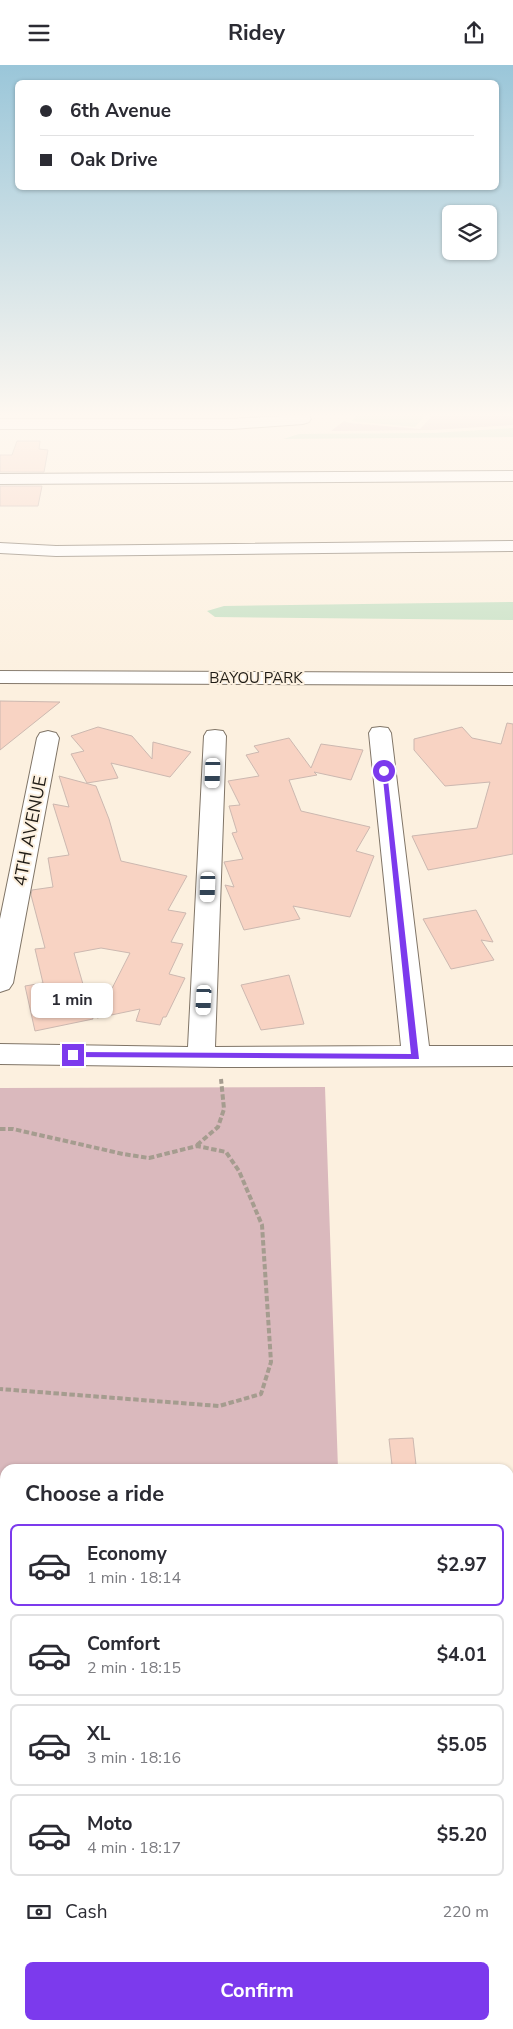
<!DOCTYPE html>
<html lang="en">
<head>
<meta charset="utf-8">
<style>
	body { margin:0; font-family:"Nunito Sans",sans-serif; background:#f2f2f3; color:#2b2b33; height:100vh; display:flex; flex-direction:column; font-size:19px; white-space:nowrap }
	* { box-sizing:border-box; margin:0 }
	p { font-size:16px; color:#7c7c81 }
	.icon { flex:none; width:28px; height:28px; fill:none; stroke:currentColor; stroke-width:2; stroke-linecap:round; stroke-linejoin:round }
	.map { position:relative; flex:1; overflow:hidden }
	.details { position:absolute; left:0px; top:1399px; width:514px; height:566px; display:flex; flex-direction:column; background:#fff; border-radius:15px 15px 0 0; box-shadow:0 1px 4px #0004 }
	.details>* { flex:none }
	.top-card { position:absolute; left:15px; top:15px; width:484px; height:110px; border-radius:8px; box-shadow:0 1px 4px #0004; display:grid; align-content:center; height:110px; padding:0 25px; background:#fff }
	.controls { position:absolute; left:442px; top:140px; display:grid; gap:10px }
	.controls a { display:grid; place-items:center; width:55px; height:55px; border-radius:8px; background:#fff; box-shadow:0 1px 4px #0004; font-size:25px }
	.end { position:absolute; width:22px; height:22px; margin:-11px; border:6px solid #7c3aed; background:#fff; box-shadow:0 0 0 2px #fff }
	.from { border-radius:50% }
	.bubble { position:absolute; height:35px; border-radius:8px; background:#fff; box-shadow:0 1px 4px #0004; font-size:16px; font-weight:700; line-height:35px; text-align:center }
	.car { position:absolute; width:15px; height:30px; margin:-15px -8px; border-radius:6px; box-shadow:0 0 4px 1px #0007; background:linear-gradient(#fff 24%,#345 0 40%,#fff 0 76%,#345 0 86%,#fff 0) }
	.top-card b { display:flex; align-items:center; gap:18px; height:48px; font-size:19px }
	.top-card b+b { border-top:1px solid #e1e1e2 }
	.top-card i { width:12px; height:12px; background:#2b2b33 }
	ul { padding:0; list-style:none }
	li { display:flex; align-items:center; gap:15px; height:82px; margin:0 10px 8px; padding:0 15px; border:2px solid #e1e1e2; border-radius:8px }
	li div { flex:1 }
	li b { display:block; font-size:19px }
	li em { font-style:normal; font-weight:700 }
	li.selected { border-color:#7c3aed }
	li>.icon { width:45px; height:45px; stroke-width:1.5 }
	h2 { padding:0 25px; font-size:22px; line-height:60px }
	.pay { display:flex; align-items:center; gap:12px; height:55px; padding:0 25px; font-size:19px }
	.pay p { margin-inline-start:auto }
	.button { display:flex; gap:10px; margin-top:auto; padding:10px 25px }
	.button a { flex:1; height:58px; border-radius:8px; background:#7c3aed; color:#fff; font-size:20px; font-weight:700; line-height:58px; text-align:center }
	header { display:flex; justify-content:space-between; align-items:center; height:65px; padding:0 25px; background:#fff; font-size:22px; font-weight:700 }
	.map>svg:first-child { display:block }
	.green { fill:#dab9bd }
	.water { fill:#c5e0c3 }
	.building { fill:#f8d3c3; stroke:#ccb8b0 }
	.lines { fill:none; stroke-linecap:round; stroke-linejoin:round }
	.minor-casing { stroke:#807567; stroke-width:2 }
	.path { stroke:#a59c8f; stroke-width:4; stroke-dasharray:5.5 2.5; stroke-linecap:butt }
	.minor { fill:#fff; fill-rule:evenodd }
	.route { fill:#7c3aed }
	.labels { text-anchor:middle; stroke-width:4; stroke-linejoin:round; paint-order:stroke }
	.far-street-label { font-size:15px; fill:#201c16; stroke:#fcf0df }
	.street-label { font-size:18px; fill:#201c16; stroke:#fcf0df }
</style>
</head>
<body>
<header><svg class="icon" aria-label="menu" viewBox="0 0 24 24"><path d="M4 6h16M4 12h16M4 18h16"/></svg>Ridey<svg class="icon" aria-label="share" viewBox="0 0 24 24"><path d="M12 15V3M7 8l5-5 5 5M5 13v7h14v-7"/></svg></header>
<div class="map">
<svg width="513" height="1964" viewBox="0 0 513 1964">
	<rect width="100%" height="100%" fill="#fcf0df"/>
	<path class="green" d="M 427,350 L 508,350 L 513,352 L 513,360 L 432,365 L 331,366 L 344,356 L 350,358 L 420,364 L 431,352 Z
		M 325,1022 L 338,1404 L 5,1404 L 5,1597 L 0,1597 L 0,1023 Z"/>
	<path class="water" d="M 356,350 L 420,350 L 424,352 L 415,362 L 351,356 Z
		M 513,363 L 513,372 L 283,374 L 299,369 L 433,368 Z
		M 513,537 L 513,555 L 215,552 L 207,546 L 224,541 Z"/>
	<path class="building" d="M 17,376 L 40,376 L 39,384 L 48,385 L 44,407 L 0,407 L 0,390 L 12,390 Z
		M 0,421 L 42,421 L 38,441 L 0,441 Z
		M 0,636 L 60,637 L 0,685 Z
		M 507,658 L 513,659 L 513,789 L 428,805 L 412,771 L 477,763 L 490,717 L 445,721 L 414,685 L 414,674 L 462,662 L 472,673 L 501,679 Z
		M 98,662 L 132,671 L 152,694 L 153,677 L 191,687 L 170,712 L 111,698 L 118,713 L 87,718 L 71,689 L 84,686 L 71,671 Z
		M 289,673 L 311,703 L 321,679 L 363,685 L 351,715 L 314,707 L 317,710 L 289,715 L 301,746 L 370,762 L 356,786 L 374,791 L 350,852 L 293,841 L 300,854 L 244,865 L 225,820 L 234,822 L 224,797 L 243,794 L 232,768 L 237,767 L 229,741 L 240,740 L 228,716 L 259,711 L 246,690 L 259,687 L 254,681 Z
		M 59,711 L 96,721 L 109,754 L 121,796 L 187,811 L 168,845 L 186,848 L 171,877 L 183,879 L 169,909 L 185,913 L 166,952 L 163,952 L 160,960 L 136,956 L 140,944 L 97,953 L 130,888 L 101,883 L 74,888 L 93,954 L 35,966 L 25,921 L 43,918 L 35,884 L 45,883 L 31,830 L 32,825 L 53,822 L 48,793 L 69,790 L 53,739 L 69,742 Z
		M 476,845 L 493,877 L 481,875 L 494,895 L 451,904 L 423,854 Z
		M 289,910 L 304,959 L 261,965 L 241,920 Z
		M 413,1373 L 416,1400 L 392,1400 L 389,1374 Z"/>
	<g class="lines">
		<defs>
			<path id="minor" d="M 299,350 L 309,351 L 311,354 L 309,357 L 303,359 L 232,364 L 0,364 L 0,354 L 232,354 Z
				M 513,406 L 513,416 L 0,419 L 0,409 Z
				M 513,476 L 513,486 L 56,491 L 0,488 L 0,478 L 56,481 Z
				M 0,606 L 513,608 L 513,620 L 0,618 Z
				M 380,662 L 388,663 L 391,668 L 429,981 L 513,981 L 513,1001 L 222,1002 L 0,999 L 0,979 L 188,982 L 204,671 L 207,666 L 215,665 L 223,666 L 226,671 L 215,982 L 401,981 L 369,668 L 372,663 Z
				M 48,666 L 56,668 L 59,673 L 13,918 L 9,924 L 0,927 L 0,854 L 37,673 L 40,668 Z
				M 0,1599 L 5,1599 L 5,1639 L 0,1639 Z
				M 509,1604 L 513,1604 L 513,1644 L 509,1644 Z
				M 347,1960 L 393,1960 L 393,1964 L 347,1964 Z
				M 407,1960 L 453,1960 L 453,1964 L 407,1964 Z"/>
		</defs>
		<use href="#minor" class="minor-casing"/>
		<path class="path" d="M 0,1064 L 13,1064 L 123,1089 L 149,1093 L 197,1081 L 226,1087 L 239,1106 L 262,1160 L 271,1297 L 261,1329 L 219,1341 L 0,1324
			M 197,1080 L 218,1062 L 224,1044 L 221,1014"/>
		<use href="#minor" class="minor"/>
	</g>
	<linearGradient id="sky" x2="0" y2="1"><stop stop-color="#9ac6d9"/><stop offset="0.56" stop-color="#fef8f1"/><stop offset="1" stop-color="#fef8f1" stop-opacity="0"/></linearGradient>
	<rect width="513" height="625" fill="url(#sky)"/>
	<path class="route" d="M 382,704 L 387,706 L 419,994 L 70,992 L 69,990 L 73,987 L 411,989 Z"/>
	<g class="labels">
		<g class="far-street-label">
			<text x="256" y="618">BAYOU PARK</text>
		</g>
		<g class="street-label">
			<text transform="translate(30 766) rotate(-79)" y="6">4TH AVENUE</text>
		</g>
	</g>
</svg>
<div class="controls">
<a><svg class="icon" aria-label="layers" viewBox="0 0 24 24"><path d="M12 4l9 5-9 5-9-5zM3 14l9 5 9-5"/></svg></a>
</div>
<i class="end from" style="left:384px;top:706px"></i>
<i class="end" style="left:73px;top:990px"></i>
<div class="bubble" style="left:31px;top:918px;width:82px">1 min</div>
<i class="car" style="left:213px;top:708px;rotate:182deg"></i>
<i class="car" style="left:208px;top:822px;rotate:182deg"></i>
<i class="car" style="left:204px;top:935px;rotate:183deg"></i>
<div class="top-card">
<b><i class="from"></i>6th Avenue</b>
<b><i></i>Oak Drive</b>
</div>
<section class="details">
<h2>Choose a ride</h2>
<ul>
<li class="selected"><svg class="icon" aria-label="car" viewBox="0 0 24 24"><path d="M5 17H2v-5l4-1 3-4h7l3 4 3 1v5h-3M9 17h6M6 11h13"/><circle cx="7" cy="17" r="2"/><circle cx="17" cy="17" r="2"/></svg><div><b>Economy</b><p>1 min · 18:14</p></div><em>$2.97</em></li>
<li><svg class="icon" aria-label="car" viewBox="0 0 24 24"><path d="M5 17H2v-5l4-1 3-4h7l3 4 3 1v5h-3M9 17h6M6 11h13"/><circle cx="7" cy="17" r="2"/><circle cx="17" cy="17" r="2"/></svg><div><b>Comfort</b><p>2 min · 18:15</p></div><em>$4.01</em></li>
<li><svg class="icon" aria-label="car" viewBox="0 0 24 24"><path d="M5 17H2v-5l4-1 3-4h7l3 4 3 1v5h-3M9 17h6M6 11h13"/><circle cx="7" cy="17" r="2"/><circle cx="17" cy="17" r="2"/></svg><div><b>XL</b><p>3 min · 18:16</p></div><em>$5.05</em></li>
<li><svg class="icon" aria-label="car" viewBox="0 0 24 24"><path d="M5 17H2v-5l4-1 3-4h7l3 4 3 1v5h-3M9 17h6M6 11h13"/><circle cx="7" cy="17" r="2"/><circle cx="17" cy="17" r="2"/></svg><div><b>Moto</b><p>4 min · 18:17</p></div><em>$5.20</em></li>
</ul>
<div class="pay"><svg class="icon" aria-label="cash" viewBox="0 0 24 24"><path d="M3 7h18v10H3z"/><circle cx="12" cy="12" r="2"/></svg>Cash<p>220 m</p></div>
<div class="button"><a>Confirm</a></div>
</section>
</div>
</body>
</html>
